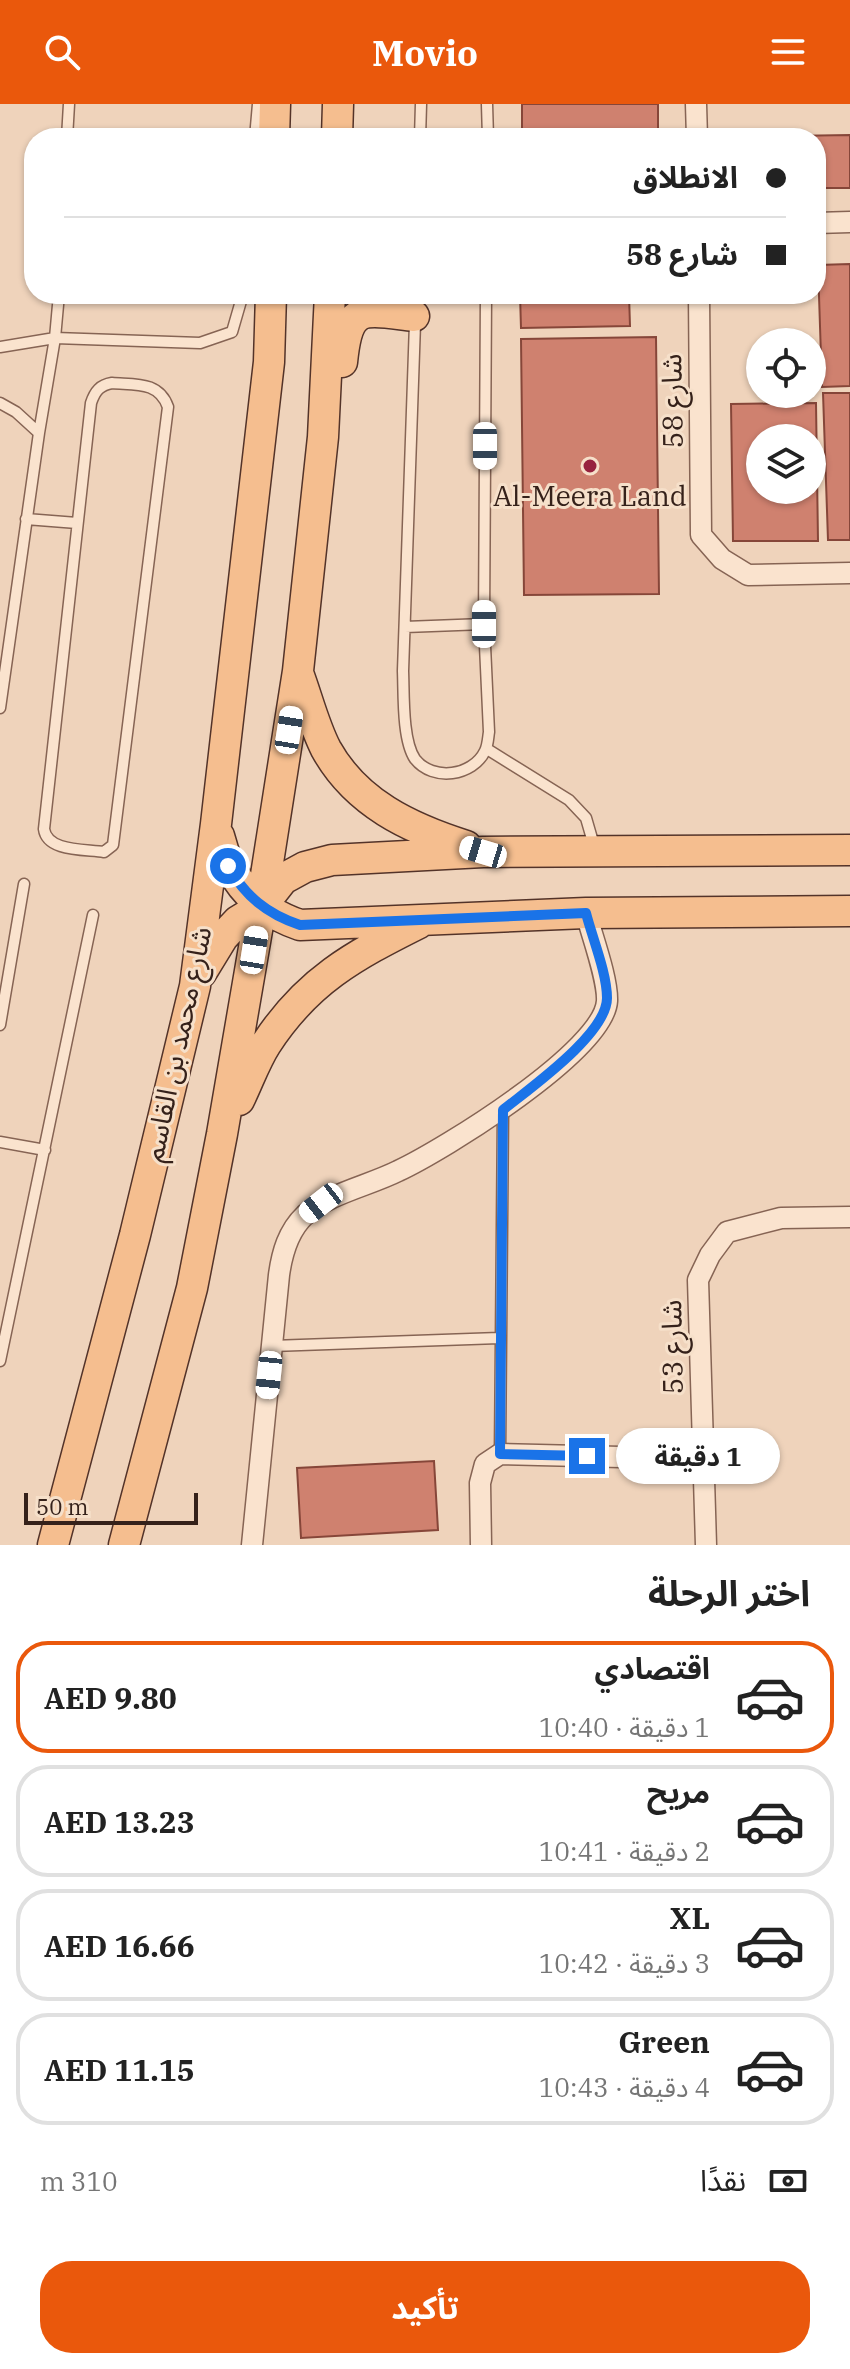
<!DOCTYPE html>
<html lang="ar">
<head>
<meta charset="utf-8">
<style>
	body { margin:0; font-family:"IBM Plex Serif","Noto Sans Arabic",serif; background:#f2f2f2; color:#222; direction:rtl; height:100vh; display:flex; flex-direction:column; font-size:30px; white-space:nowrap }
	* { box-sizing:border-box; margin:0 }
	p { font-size:26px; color:#767676 }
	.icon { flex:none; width:44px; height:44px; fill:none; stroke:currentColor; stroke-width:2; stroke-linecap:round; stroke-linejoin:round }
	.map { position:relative; height:1441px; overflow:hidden; direction:ltr }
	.drawer { display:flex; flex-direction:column; background:#fff; flex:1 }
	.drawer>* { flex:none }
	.banner { position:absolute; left:24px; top:24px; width:802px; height:176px; border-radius:32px; box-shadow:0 2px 6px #0004; direction:rtl; display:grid; align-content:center; height:176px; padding:0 40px; background:#fff }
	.tools { position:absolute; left:746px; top:224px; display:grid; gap:16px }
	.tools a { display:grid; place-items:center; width:80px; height:80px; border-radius:50%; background:#fff; box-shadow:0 2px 6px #0004; font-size:40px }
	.scale { position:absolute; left:24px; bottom:20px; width:174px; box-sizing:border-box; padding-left:8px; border:4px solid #35211a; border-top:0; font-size:22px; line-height:28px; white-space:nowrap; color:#35211a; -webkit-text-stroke:6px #f6e0ca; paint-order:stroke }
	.end { position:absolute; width:36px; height:36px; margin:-18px; border:10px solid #1a73e8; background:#fff; box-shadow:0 0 0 4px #fff }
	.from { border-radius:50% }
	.bubble { position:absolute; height:56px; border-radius:28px; background:#fff; box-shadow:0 2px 6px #0004; font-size:26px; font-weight:700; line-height:56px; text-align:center; direction:rtl }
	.car { position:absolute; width:24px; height:48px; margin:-24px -12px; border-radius:10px; box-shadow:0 0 6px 2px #0007; background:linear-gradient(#fff 24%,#345 0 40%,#fff 0 76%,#345 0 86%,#fff 0) }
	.banner b { display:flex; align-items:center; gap:28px; height:76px; font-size:30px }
	.banner b+b { border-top:2px solid #e0e0e0 }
	.banner i { width:20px; height:20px; background:#222 }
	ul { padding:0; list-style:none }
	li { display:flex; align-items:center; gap:24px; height:112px; margin:0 16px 12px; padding:0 24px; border:4px solid #e0e0e0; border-radius:32px }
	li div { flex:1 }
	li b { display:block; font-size:30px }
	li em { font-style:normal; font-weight:700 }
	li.active { border-color:#ea580c }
	li>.icon { width:72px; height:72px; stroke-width:1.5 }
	h2 { padding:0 40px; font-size:36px; line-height:96px }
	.pay { display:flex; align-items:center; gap:20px; height:88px; padding:0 40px; font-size:30px }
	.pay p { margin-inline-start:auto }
	.action { display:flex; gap:16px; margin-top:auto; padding:16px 40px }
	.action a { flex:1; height:92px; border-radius:32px; background:#ea580c; color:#fff; font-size:32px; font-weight:700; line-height:92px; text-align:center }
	header { display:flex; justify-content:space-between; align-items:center; height:104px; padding:0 40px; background:#ea580c; color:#fff; font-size:36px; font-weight:700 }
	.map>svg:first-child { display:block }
	.building { fill:#cf816f; stroke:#864639; stroke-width:2; fill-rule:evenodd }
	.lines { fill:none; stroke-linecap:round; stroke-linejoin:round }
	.service-casing { stroke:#866454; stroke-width:13 }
	.minor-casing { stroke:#866454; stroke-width:23 }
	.primary-casing { stroke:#533329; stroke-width:33 }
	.service { stroke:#fae3ce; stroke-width:10 }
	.minor { stroke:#fae3ce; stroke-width:20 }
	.primary { stroke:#f5be8f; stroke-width:30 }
	.route { stroke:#1a73e8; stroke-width:10 }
	.poi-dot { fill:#97223e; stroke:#f6e0ca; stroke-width:3 }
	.labels { text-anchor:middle; stroke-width:6; stroke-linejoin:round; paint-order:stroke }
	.street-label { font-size:28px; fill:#35211a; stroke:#f6e0ca }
	.poi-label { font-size:28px; fill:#35211a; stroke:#f6e0ca }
</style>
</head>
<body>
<header><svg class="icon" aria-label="menu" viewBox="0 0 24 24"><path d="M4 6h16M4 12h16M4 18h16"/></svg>Movio<svg class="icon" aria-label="search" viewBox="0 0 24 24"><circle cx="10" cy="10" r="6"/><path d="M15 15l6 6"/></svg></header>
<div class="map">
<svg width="850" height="1441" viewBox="0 0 850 1441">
	<rect width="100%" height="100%" fill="#efd3bb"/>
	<path class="building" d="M 522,0 L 658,0 L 658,34 L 522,34 Z
		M 850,31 L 850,84 L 816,84 L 816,34 L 788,32 Z
		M 850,160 L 850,282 L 822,283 L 818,161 Z
		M 520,190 L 629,190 L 630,222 L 521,224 Z
		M 656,233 L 659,490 L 524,491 L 521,235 Z
		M 823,289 L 850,289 L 850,436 L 828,436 Z
		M 816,299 L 818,437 L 733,437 L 731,300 ZM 760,334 L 812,334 L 812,386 L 760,386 Z
		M 434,1357 L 438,1426 L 301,1434 L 297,1364 Z"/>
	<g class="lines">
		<defs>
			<path id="service" d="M 487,0 L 488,34
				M 67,34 L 69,0
				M 255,34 L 258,0
				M 420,34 L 421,0
				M 416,190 L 403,567 C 404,589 402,636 415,655 C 433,678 473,672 485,647 C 488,641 488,634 489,628 L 484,520 L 486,190
				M 0,243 L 55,234 L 200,239 L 232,228 L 243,190
				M 112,279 C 135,281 159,277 168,303 L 113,741 L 104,748 C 85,745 47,748 44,725 L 91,299 C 95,287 100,281 112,279 Z
				M 0,299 L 16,308 L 39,329
				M 26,415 L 77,419
				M 405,523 L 484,520
				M 0,604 L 39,329 L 55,234 L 59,190
				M 487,645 L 569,696 L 586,714 L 595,745
				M 0,921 L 24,780
				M 0,1038 L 45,1046
				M 272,1242 L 499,1234
				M 0,1257 L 93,811
				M 500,1350 L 503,1006"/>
			<path id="minor" d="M 696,0 L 697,34
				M 816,119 L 850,118
				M 699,190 L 701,431 L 722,455 L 748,471 L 850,469
				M 252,1441 L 279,1171 C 282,1149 288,1127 305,1111 C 330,1089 368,1082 398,1067 C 443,1046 604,947 607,897 C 608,875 592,832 586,809
				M 481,1441 L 480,1379 L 485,1360 L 500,1350 L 703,1355
				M 706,1441 L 698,1176 L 710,1151 L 727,1128 L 781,1114 L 850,1113"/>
			<path id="primary" d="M 274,34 L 275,0
				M 337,34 L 338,0
				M 342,258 C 348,198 363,206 414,212
				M 298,569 C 307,593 314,622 326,645 C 356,699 409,724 466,742
				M 219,732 C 230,777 256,806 300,821 L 586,809 L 850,807
				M 201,869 L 223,833 L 238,817 L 261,803 L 283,775 L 305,763 L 332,756 L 483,748 L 850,746
				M 239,996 C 248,978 255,957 266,940 C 307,877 353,852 419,819
				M 53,1441 L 135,1131 L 195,882 L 216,720 L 269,258 L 271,190
				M 124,1441 L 192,1184 L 222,1030 L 261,803 L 298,567 L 323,333 L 330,190"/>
		</defs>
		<use href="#service" class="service-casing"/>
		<use href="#minor" class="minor-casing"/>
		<use href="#primary" class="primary-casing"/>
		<use href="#service" class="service"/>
		<use href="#minor" class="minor"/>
		<use href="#primary" class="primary"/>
	</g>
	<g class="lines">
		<path class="route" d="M 228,762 C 245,792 267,810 300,821 L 586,809 C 592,833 607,869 607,894 C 607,930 530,984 503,1006 L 500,1350 L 587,1352"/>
	</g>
	<circle class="poi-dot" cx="590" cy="362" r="8"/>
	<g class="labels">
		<g class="street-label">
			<text transform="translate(672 297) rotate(-91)" y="10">شارع 58</text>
			<text transform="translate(177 940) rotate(-78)" y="10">شارع محمد بن القاسم</text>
			<text transform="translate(672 1243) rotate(-91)" y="10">شارع 53</text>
		</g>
		<g class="poi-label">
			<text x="590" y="402">Al-Meera Land</text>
		</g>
	</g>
</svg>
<div class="tools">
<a><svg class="icon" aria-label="locate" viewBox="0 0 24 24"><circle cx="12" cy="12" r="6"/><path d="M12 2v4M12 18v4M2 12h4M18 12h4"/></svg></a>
<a><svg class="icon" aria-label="layers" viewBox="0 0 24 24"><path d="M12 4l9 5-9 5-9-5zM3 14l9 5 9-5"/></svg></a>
</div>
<div class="scale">50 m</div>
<i class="end from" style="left:228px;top:762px"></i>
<i class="end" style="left:587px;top:1352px"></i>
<div class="bubble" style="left:616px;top:1324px;width:164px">1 دقيقة</div>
<i class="car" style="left:485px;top:342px;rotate:180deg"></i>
<i class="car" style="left:484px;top:520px;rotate:0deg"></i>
<i class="car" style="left:289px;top:626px;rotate:9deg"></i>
<i class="car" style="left:483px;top:748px;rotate:287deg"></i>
<i class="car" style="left:254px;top:846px;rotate:9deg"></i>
<i class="car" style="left:321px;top:1099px;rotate:232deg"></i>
<i class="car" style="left:269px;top:1271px;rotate:186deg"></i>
<div class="banner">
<b><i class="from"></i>الانطلاق</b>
<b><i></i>شارع 58</b>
</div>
</div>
<section class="drawer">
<h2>اختر الرحلة</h2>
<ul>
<li class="active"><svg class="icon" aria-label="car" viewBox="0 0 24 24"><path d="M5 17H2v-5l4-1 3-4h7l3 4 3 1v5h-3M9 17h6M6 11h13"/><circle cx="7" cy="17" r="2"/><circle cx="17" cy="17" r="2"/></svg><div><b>اقتصادي</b><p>1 دقيقة · 10:40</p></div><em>AED 9.80</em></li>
<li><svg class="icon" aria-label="car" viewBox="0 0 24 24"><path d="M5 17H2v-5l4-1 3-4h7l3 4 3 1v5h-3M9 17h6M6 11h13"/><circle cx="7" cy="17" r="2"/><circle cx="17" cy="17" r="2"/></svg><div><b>مريح</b><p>2 دقيقة · 10:41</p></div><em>AED 13.23</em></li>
<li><svg class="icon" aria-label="car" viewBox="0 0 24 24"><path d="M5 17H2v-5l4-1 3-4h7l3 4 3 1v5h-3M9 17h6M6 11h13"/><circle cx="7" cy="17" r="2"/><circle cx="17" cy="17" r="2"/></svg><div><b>XL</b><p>3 دقيقة · 10:42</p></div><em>AED 16.66</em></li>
<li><svg class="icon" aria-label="car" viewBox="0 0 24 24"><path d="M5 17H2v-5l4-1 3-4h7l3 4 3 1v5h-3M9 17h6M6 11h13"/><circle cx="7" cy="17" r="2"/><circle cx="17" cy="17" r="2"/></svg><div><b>Green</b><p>4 دقيقة · 10:43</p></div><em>AED 11.15</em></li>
</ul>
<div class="pay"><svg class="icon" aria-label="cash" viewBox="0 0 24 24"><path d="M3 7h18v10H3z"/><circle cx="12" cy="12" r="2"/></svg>نقدًا<p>310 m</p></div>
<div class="action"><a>تأكيد</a></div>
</section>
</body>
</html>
